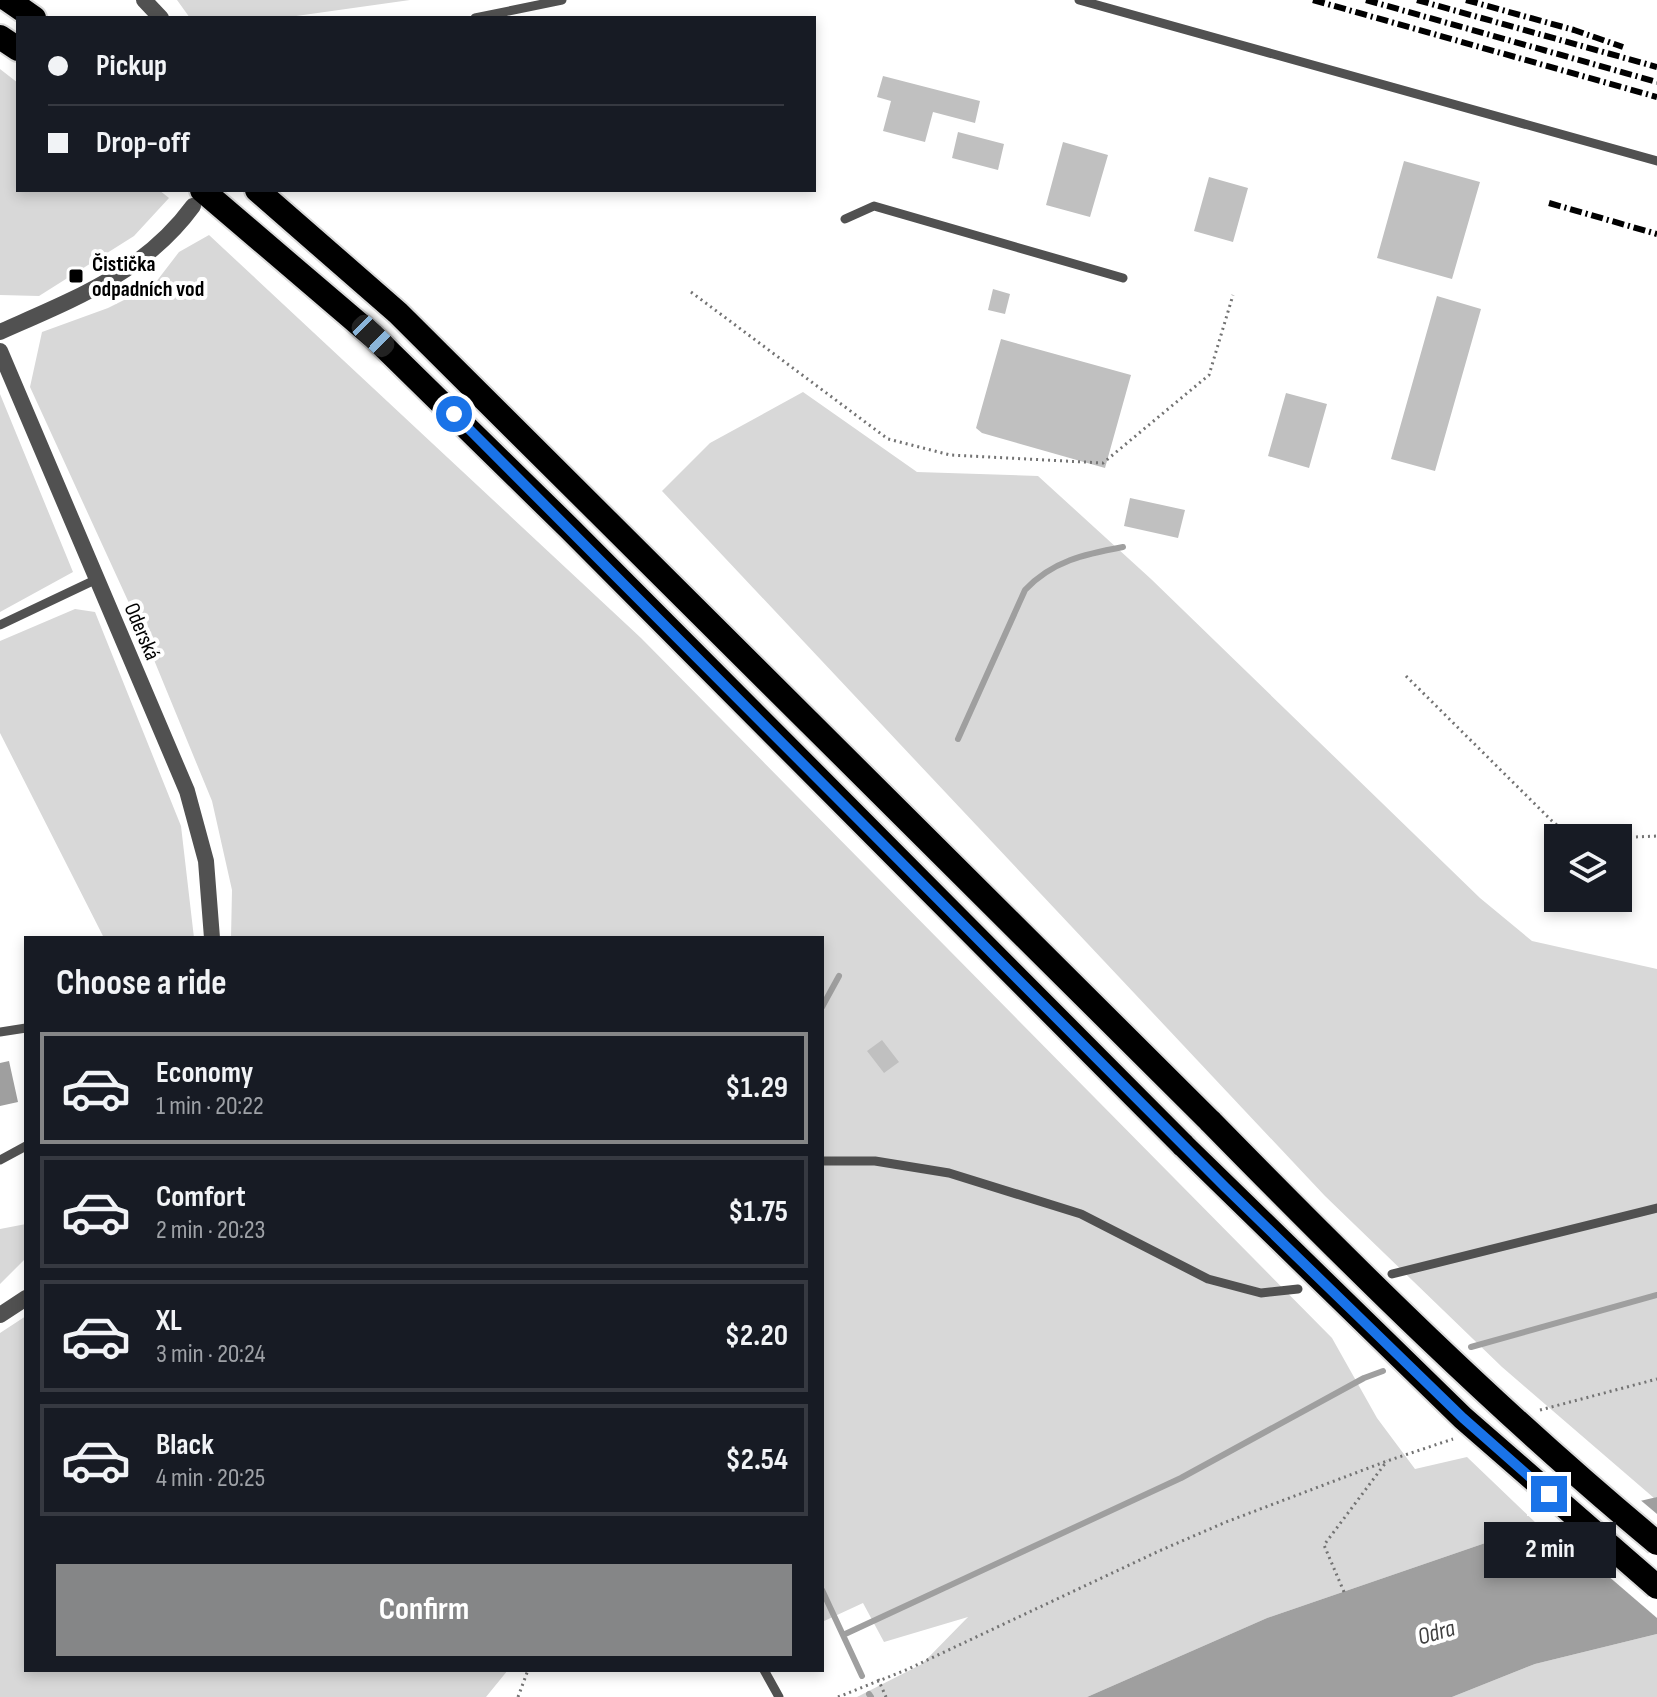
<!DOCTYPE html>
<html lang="en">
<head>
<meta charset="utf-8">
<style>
	body { margin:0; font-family:"Sofia Sans Condensed",sans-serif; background:#20242c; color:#f1f3f6; height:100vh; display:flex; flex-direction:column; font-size:30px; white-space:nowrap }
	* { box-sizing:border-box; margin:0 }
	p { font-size:26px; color:#9ea1a6 }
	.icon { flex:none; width:44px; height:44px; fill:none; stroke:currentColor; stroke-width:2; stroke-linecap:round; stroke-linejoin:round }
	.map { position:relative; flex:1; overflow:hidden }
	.details { position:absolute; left:24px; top:936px; width:800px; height:736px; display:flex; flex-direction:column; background:#171b24; border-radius:0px; box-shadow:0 4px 12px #0003 }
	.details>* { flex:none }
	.top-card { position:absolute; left:16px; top:16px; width:800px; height:176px; border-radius:0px; box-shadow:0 4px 12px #0003; display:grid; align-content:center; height:176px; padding:0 32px; background:#171b24 }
	.buttons { position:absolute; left:1544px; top:824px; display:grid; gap:16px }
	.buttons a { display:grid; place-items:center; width:88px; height:88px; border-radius:0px; background:#171b24; box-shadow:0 4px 12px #0003; font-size:40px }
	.end { position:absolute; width:36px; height:36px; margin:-18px; border:10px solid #1a73e8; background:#fff; box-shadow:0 0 0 4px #fff }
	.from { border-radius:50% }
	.bubble { position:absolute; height:56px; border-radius:0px; background:#171b24; box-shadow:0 4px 12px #0003; font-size:26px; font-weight:700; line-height:56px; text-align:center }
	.car { position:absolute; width:24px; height:48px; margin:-24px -12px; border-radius:10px; box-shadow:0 0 6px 2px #0007; background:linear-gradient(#222 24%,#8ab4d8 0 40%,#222 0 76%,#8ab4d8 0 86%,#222 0) }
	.top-card b { display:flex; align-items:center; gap:28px; height:76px; font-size:30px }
	.top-card b+b { border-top:2px solid #363941 }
	.top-card i { width:20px; height:20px; background:#f1f3f6 }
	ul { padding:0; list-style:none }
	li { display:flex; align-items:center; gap:24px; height:112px; margin:0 16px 12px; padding:0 16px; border:4px solid #363941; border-radius:0px }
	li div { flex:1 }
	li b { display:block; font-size:30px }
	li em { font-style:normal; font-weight:700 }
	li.current { border-color:#858687 }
	li>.icon { width:72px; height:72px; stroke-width:1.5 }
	h2 { padding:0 32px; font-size:36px; line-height:96px }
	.cta { display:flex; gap:16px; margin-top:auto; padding:16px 32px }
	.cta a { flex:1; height:92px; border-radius:0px; background:#858687; color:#fff; font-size:32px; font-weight:700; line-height:92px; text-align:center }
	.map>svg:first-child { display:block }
	.green { fill:#d8d8d8 }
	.water { fill:#9f9f9f }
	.pier { fill:#fff }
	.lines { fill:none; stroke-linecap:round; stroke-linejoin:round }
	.stream { stroke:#9f9f9f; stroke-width:6 }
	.building { fill:#c0c0c0 }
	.highway-casing { stroke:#dbdbdb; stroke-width:28 }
	.path { stroke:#737373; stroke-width:3; stroke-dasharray:2 4; stroke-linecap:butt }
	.lane { stroke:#515151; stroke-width:9 }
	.street { stroke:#515151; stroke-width:16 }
	.highway { stroke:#000; stroke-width:24 }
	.rail { stroke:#000; stroke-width:6; stroke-dasharray:12 4 2 4; stroke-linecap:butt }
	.highway-bridge-casing { stroke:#dbdbdb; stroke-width:28; stroke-linecap:butt }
	.highway-bridge { stroke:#000; stroke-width:24 }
	.route { stroke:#1a73e8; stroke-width:10 }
	.poi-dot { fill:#000; stroke:#fff; stroke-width:3 }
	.labels { text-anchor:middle; stroke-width:8; stroke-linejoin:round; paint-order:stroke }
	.poi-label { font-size:22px; font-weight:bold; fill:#000; stroke:#fff; text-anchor:start }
	.street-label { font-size:22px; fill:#000; stroke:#fff }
	.water-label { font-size:24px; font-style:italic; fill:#404040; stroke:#fff }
</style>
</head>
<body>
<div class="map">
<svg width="1657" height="1697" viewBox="0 0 1657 1697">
	<rect width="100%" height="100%" fill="#fff"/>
	<path class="green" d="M 177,0 L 410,0 L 282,18 L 190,18 Z
		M 0,69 L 18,83 L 18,190 L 159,190 L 169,198 L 134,236 L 39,296 L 0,295 Z
		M 209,235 L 641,638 L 1332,1338 L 1377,1418 L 1415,1469 L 1467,1457 L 1538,1525 L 1267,1618 L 1087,1697 L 857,1697 L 922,1664 L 968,1617 L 884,1642 L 863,1603 L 822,1622 L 822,938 L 231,938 L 232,890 L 212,801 L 145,638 L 30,387 L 42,332 L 108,308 L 140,292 L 156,282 L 179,252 Z
		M 803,392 L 917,472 L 1038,476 L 1151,579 L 1480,898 L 1532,941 L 1657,969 L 1657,1497 L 1654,1498 L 1502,1367 L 1325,1196 L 662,491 L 710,443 Z
		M 0,394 L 73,572 L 0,612 Z
		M 75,609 L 95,612 L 181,826 L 194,938 L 104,938 L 0,733 L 0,641 Z
		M 26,1224 L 26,1258 L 0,1284 L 0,1229 Z
		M 26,1316 L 26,1670 L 508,1670 L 486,1697 L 0,1697 L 0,1333 Z
		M 1657,1634 L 1657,1697 L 1452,1697 L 1535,1664 Z"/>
	<path class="water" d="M 9,1061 L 18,1102 L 0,1106 L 0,1063 Z
		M 1657,1497 L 1657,1634 L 1535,1664 L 1452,1697 L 1087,1697 L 1267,1618 L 1538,1525 Z"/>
	<path class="pier" d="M 1638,1498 L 1657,1514 L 1657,1618 L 1543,1520 Z"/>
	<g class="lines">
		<path class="stream" d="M 958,739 L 1025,590 C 1052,561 1085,554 1123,547
			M 822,1007 L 839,976
			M 1471,1347 L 1657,1295
			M 822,1590 L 862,1676
			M 843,1635 L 1181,1478 L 1364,1378 L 1383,1371
			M 869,1694 L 871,1697"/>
	</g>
	<path class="building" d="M 883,76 L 980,101 L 975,123 L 933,112 L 925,142 L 883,131 L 891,101 L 877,97 Z
		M 958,132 L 1004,144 L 998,170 L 952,158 Z
		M 1063,142 L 1108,155 L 1090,217 L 1046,205 Z
		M 1404,161 L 1480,182 L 1452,279 L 1377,258 Z
		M 1209,177 L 1248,188 L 1233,242 L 1194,231 Z
		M 993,289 L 1010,294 L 1005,314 L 988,310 Z
		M 1437,296 L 1481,309 L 1435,471 L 1391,459 Z
		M 1001,339 L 1131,375 L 1105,468 L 982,433 L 976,428 Z
		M 1286,393 L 1327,404 L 1309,468 L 1268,456 Z
		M 1130,498 L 1185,510 L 1178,538 L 1124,526 Z
		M 882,1040 L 899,1062 L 884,1073 L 867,1051 Z"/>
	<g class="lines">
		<defs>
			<path id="highway" d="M 8,0 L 34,18
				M 0,37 L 18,49
				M 202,190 L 373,336 L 570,529 L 1184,1146
				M 257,190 L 398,313 L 1211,1122"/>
		</defs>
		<use href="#highway" class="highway-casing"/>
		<path class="path" d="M 691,292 L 888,439 L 950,455 L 1103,463 L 1209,375 L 1233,295
			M 1406,676 L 1553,822 L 1573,838
			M 1612,838 L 1657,836
			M 1540,1410 L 1657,1379
			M 1344,1592 L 1324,1545 L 1387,1461
			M 878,1679 L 886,1697
			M 518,1697 L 528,1670
			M 838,1697 L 906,1670 L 1159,1551 L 1226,1522 L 1387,1461 L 1453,1439"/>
		<path class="lane" d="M 1079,0 L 1657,161
			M 475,18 L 562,0
			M 845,219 L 874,206 L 1123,278
			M 0,625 L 97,579
			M 0,1032 L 26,1028
			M 0,1160 L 26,1146
			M 822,1161 L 875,1161 L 949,1173 L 1081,1214 L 1208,1279 L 1261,1293 L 1298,1289
			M 1392,1274 L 1657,1208
			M 764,1670 L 779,1697"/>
		<path class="street" d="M 144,0 L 161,18
			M 0,332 C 74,299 144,273 193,206
			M 0,351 L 187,791 L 206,861 L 212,938
			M 0,1315 L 26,1298"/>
		<use href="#highway" class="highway"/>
		<path class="rail" d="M 1313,0 L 1657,97
			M 1366,0 L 1657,82
			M 1417,0 L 1657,67
			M 1466,0 L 1574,30 L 1623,47
			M 1549,203 L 1657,234"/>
		<defs>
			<path id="highway-bridge" d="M 1211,1122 C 1354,1268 1499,1412 1657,1543
				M 1184,1146 L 1463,1418 L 1657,1587"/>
		</defs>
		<use href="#highway-bridge" class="highway-bridge-casing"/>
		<use href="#highway-bridge" class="highway-bridge"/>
	</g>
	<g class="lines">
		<path class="route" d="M 454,414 L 1225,1187 L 1463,1418 L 1549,1494"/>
	</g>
	<rect class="poi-dot" x="68" y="268" width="16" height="16" rx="4"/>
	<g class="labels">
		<g class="poi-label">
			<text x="92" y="271">Čistička<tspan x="92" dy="25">odpadních vod</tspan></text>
		</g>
		<g class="street-label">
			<text transform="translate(143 631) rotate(67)" y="8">Oderská</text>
		</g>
		<g class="water-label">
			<text transform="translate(1436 1632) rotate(-16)" y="8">Odra</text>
		</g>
	</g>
</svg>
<div class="buttons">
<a><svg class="icon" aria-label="layers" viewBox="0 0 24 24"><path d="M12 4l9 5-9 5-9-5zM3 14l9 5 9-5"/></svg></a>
</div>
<i class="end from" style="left:454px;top:414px"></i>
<i class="end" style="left:1549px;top:1494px"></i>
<div class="bubble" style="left:1484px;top:1522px;width:132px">2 min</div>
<i class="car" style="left:373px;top:336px;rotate:134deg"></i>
<div class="top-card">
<b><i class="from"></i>Pickup</b>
<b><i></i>Drop-off</b>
</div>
<section class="details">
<h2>Choose a ride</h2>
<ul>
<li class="current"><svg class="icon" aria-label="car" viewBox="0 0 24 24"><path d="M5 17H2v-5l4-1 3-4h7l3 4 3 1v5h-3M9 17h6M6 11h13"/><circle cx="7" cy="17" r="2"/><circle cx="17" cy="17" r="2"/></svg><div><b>Economy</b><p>1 min · 20:22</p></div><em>$1.29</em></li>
<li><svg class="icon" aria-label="car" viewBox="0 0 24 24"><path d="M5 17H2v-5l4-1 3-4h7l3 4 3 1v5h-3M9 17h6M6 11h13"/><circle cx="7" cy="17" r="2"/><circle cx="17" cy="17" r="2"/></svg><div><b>Comfort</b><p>2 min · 20:23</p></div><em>$1.75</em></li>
<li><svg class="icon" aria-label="car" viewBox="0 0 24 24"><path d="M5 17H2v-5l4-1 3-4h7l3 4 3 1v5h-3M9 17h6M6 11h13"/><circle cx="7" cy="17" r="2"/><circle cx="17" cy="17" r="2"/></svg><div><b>XL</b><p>3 min · 20:24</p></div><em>$2.20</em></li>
<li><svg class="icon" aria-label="car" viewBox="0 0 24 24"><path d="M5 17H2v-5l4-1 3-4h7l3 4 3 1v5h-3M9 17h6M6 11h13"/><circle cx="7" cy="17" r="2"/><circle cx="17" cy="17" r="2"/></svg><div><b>Black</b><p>4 min · 20:25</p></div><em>$2.54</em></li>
</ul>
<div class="cta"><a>Confirm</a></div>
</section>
</div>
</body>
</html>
